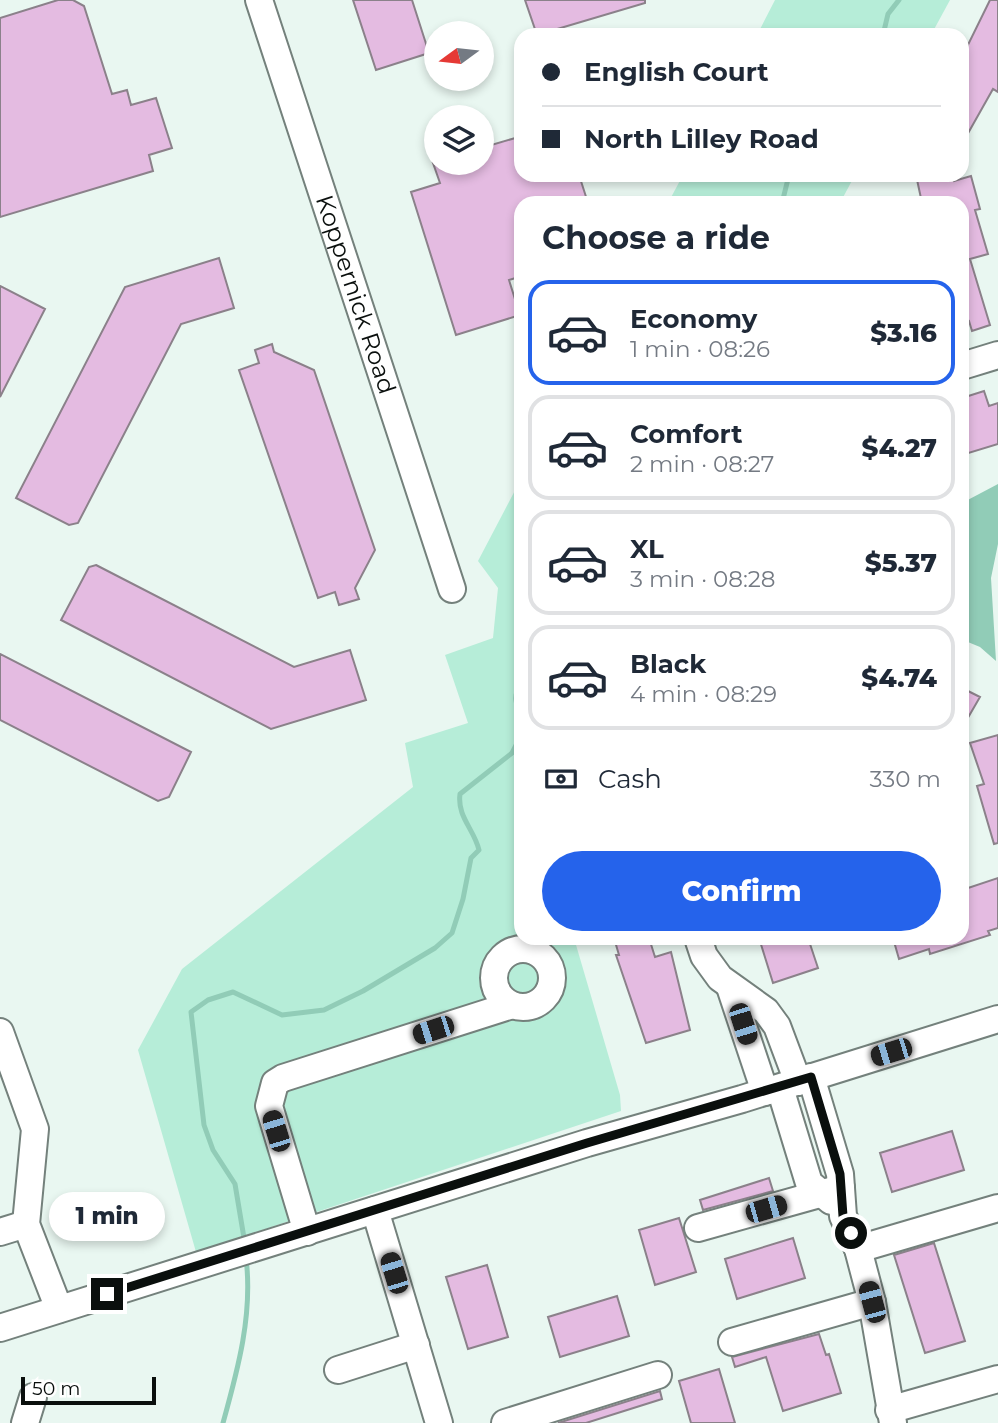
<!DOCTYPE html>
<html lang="en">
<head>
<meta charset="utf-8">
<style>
	body { margin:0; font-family:Montserrat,sans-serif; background:#f2f2f3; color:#1f2937; height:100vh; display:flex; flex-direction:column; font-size:26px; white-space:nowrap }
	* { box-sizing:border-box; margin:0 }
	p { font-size:23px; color:#747a83 }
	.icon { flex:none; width:38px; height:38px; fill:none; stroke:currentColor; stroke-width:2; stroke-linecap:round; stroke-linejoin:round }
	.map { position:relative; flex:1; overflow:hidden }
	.panel { position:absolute; left:514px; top:196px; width:455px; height:749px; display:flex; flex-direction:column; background:#fff; border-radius:21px; box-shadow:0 4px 10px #0003 }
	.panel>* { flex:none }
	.top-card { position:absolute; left:514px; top:28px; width:455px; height:154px; border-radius:21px; box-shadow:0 4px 10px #0003; display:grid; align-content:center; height:154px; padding:0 28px; background:#fff }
	.needle { width:46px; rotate:255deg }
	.tools { position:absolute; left:424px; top:21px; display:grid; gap:14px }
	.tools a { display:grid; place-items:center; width:70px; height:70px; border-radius:50%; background:#fff; box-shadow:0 4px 10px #0003; font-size:35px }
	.scale { position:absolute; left:21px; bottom:18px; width:135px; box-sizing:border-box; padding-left:7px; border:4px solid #0a0f0d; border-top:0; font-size:19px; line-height:24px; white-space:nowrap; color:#0a0f0d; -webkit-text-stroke:5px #fff; paint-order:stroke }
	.end { position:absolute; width:32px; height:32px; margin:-16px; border:9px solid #0a0f0d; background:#fff; box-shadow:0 0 0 4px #fff }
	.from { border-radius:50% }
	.bubble { position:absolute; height:49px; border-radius:24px; background:#fff; box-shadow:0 4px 10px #0003; font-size:23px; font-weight:800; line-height:49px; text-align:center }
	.car { position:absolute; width:21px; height:42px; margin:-21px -10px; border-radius:9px; box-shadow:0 0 5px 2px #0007; background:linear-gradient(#222 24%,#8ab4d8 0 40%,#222 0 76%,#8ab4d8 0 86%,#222 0) }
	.top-card b { display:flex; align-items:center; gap:24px; height:66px; font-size:26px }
	.top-card b+b { border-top:2px solid #e0e1e3 }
	.top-card i { width:18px; height:18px; background:#1f2937 }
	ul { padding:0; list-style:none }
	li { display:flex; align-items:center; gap:21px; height:105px; margin:0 14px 10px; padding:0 14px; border:4px solid #e0e1e3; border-radius:21px }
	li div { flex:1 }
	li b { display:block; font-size:26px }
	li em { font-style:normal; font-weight:800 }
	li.on { border-color:#2563eb }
	li>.icon { width:63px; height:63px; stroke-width:1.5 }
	h2 { padding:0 28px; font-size:32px; line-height:84px }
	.pay { display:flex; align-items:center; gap:18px; height:77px; padding:0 28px; font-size:26px }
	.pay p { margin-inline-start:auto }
	.button { display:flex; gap:14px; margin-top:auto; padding:14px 28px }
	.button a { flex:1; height:80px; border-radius:42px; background:#2563eb; color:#fff; font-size:28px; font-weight:800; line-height:80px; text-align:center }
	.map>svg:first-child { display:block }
	.green { fill:#b6edd8 }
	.water { fill:#91ccb7 }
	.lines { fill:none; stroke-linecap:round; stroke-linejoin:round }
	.stream { stroke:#91ccb7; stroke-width:5 }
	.building { fill:#e4bbe1; stroke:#8b818a; stroke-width:2 }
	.minor-casing { stroke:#74817c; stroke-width:30 }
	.minor { stroke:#fff; stroke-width:26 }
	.route { stroke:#0a0f0d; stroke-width:9 }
	.labels { text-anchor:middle; stroke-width:7; stroke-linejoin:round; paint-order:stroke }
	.street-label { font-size:24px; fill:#0a0f0d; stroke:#fff }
</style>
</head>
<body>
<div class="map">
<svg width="998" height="1423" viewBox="0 0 998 1423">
	<rect width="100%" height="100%" fill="#e9f7f1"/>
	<path class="green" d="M 775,0 L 950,0 L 931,35 L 757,35 Z
		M 683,175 L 855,175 L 840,203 L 668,203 Z
		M 521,479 L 522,938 L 574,938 L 620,1095 L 621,1111 L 196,1252 L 138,1050 L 182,969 L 413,787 L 405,743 L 468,723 L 445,655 L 493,638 L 498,588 L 478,561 Z"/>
	<path class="water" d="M 998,484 L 998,544 L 991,578 L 996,661 L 980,647 L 963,640 L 962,503 Z"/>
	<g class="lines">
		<path class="stream" d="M 883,35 L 888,14 L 899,0
			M 782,203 L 789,175
			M 522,685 C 511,695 517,706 522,717
			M 245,1244 L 235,1184 L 213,1150 L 204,1125 L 191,1012 L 208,1000 L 233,992 L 282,1015 L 324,1010 L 363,991 L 435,948 L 452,933 L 463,899 L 471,858 L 479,850 C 474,829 457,817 460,794 L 512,753 L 522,734
			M 223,1423 C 238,1369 253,1314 246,1258"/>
	</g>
	<path class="building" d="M 58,0 L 73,0 L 84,6 L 112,94 L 127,90 L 131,105 L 156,98 L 172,148 L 149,155 L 153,171 L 0,217 L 0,18 Z
		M 353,0 L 412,0 L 429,53 L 376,70 Z
		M 525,0 L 645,0 L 645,3 L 537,35 Z
		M 990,0 L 998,0 L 998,92 L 993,89 L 962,144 L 962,57 Z
		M 522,136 L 522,175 L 579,175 L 588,203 L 522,203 L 522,276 L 509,280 L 520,315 L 456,335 L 411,192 L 440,183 L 433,163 L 481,163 L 481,148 Z
		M 916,175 L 953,175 L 954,181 L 971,176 L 980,209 L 975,210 L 988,254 L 970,259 L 990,325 L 972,331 L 969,321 L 962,323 L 962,203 L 922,203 Z
		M 219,258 L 234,308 L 181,324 L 78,523 L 69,525 L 16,498 L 125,287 Z
		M 0,286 L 45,309 L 0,397 Z
		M 272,344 L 274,352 L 314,370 L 375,550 L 355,588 L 359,599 L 339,605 L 335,592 L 318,598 L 239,370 L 259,363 L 255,350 Z
		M 984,391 L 989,406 L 998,403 L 998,444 L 962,455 L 962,398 Z
		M 96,565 L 294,667 L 350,650 L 366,700 L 271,729 L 61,620 L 89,567 Z
		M 0,654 L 191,752 L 169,797 L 158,801 L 0,720 Z
		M 962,688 L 980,697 L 962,728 Z
		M 998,735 L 998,843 L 994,844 L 977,786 L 984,784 L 970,743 Z
		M 998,878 L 998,928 L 988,931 L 990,935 L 930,954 L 929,949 L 899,959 L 893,938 L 962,938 L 962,890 Z
		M 614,938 L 649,938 L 655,957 L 671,952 L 690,1030 L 646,1043 L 616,955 L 619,955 Z
		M 759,938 L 808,938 L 818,968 L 773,983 Z
		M 952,1131 L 964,1170 L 892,1192 L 880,1153 Z
		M 769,1178 L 773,1191 L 703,1210 L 700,1200 Z
		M 679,1218 L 696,1272 L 655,1285 L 639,1230 Z
		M 793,1238 L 805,1278 L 737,1299 L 725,1259 Z
		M 934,1243 L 965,1341 L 925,1353 L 894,1255 Z
		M 487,1265 L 508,1337 L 468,1349 L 446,1277 Z
		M 617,1296 L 629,1336 L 560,1357 L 548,1317 Z
		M 819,1334 L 826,1355 L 829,1354 L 841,1393 L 783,1411 L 766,1357 L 735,1367 L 732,1357 Z
		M 719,1369 L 735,1423 L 691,1423 L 679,1381 Z
		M 660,1391 L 662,1399 L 586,1423 L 558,1423 Z"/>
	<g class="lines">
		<defs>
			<g id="minor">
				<path id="s1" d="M 259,0 L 452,589"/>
				<path d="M 962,366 L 998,355"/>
				<path d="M 698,938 L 704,956 L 720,978 L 766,1011 L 777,1026 L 798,1082"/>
				<circle cx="523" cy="978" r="29"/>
				<path d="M 730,987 L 765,1092"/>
				<path d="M 0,1032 L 35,1129 L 26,1224 L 59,1309"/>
				<path d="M 811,1077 L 840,1174 L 843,1216 L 858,1249 L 872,1302 L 893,1423"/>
				<path d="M 780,1088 L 809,1183 L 831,1201"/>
				<path d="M 375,1210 L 439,1423"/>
				<path d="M 698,1228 L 841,1188"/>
				<path d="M 0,1232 L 26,1224"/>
				<path d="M 307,1232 L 269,1106 L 275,1083 L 283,1078 L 509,1006"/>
				<path d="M 858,1249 L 998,1208"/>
				<path d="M 0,1328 L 587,1143 L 742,1099 L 998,1019"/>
				<path d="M 732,1342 L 872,1302"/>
				<path d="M 338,1370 L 416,1345"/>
				<path d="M 889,1410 L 998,1379"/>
				<path d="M 25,1423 L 33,1397"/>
				<path d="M 505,1423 L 658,1375"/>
			</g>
		</defs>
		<use href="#minor" class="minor-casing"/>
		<use href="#minor" class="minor"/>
	</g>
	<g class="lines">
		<path class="route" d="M 107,1294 L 587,1143 L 811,1077 L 840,1174 L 843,1216 L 851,1233"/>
	</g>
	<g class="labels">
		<g class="street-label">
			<text dy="8" stroke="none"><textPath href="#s1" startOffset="310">Koppernick Road</textPath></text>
		</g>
	</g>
</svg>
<div class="tools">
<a><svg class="needle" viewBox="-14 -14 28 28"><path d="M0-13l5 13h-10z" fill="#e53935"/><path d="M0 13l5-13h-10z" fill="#747a83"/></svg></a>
<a><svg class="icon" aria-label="layers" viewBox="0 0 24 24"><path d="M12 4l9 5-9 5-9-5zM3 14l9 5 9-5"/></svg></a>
</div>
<div class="scale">50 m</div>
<i class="end from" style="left:851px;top:1233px"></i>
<i class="end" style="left:107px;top:1294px"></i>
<div class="bubble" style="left:49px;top:1192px;width:116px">1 min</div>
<i class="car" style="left:743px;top:1024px;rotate:162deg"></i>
<i class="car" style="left:433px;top:1030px;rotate:252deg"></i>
<i class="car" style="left:891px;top:1052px;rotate:253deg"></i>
<i class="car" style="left:276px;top:1131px;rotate:343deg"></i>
<i class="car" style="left:766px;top:1209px;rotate:74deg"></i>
<i class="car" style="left:394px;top:1273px;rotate:343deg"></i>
<i class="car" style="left:872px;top:1302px;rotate:345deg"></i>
<div class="top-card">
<b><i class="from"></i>English Court</b>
<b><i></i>North Lilley Road</b>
</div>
<section class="panel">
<h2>Choose a ride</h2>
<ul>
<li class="on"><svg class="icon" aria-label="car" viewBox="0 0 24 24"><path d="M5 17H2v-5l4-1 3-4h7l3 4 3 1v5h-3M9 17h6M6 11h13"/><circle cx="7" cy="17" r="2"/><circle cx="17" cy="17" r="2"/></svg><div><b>Economy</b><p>1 min · 08:26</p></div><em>$3.16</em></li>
<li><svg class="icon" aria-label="car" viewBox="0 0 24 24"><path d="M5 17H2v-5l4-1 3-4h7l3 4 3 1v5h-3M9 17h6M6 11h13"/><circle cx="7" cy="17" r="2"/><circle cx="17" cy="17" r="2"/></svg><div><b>Comfort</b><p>2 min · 08:27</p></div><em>$4.27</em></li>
<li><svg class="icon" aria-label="car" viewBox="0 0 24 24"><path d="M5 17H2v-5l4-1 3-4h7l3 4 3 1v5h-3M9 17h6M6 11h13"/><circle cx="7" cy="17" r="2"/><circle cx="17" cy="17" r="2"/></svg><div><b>XL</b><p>3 min · 08:28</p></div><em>$5.37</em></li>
<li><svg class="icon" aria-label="car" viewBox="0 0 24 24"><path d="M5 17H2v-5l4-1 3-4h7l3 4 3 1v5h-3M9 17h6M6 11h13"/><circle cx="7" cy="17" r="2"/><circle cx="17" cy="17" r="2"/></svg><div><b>Black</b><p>4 min · 08:29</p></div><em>$4.74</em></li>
</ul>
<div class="pay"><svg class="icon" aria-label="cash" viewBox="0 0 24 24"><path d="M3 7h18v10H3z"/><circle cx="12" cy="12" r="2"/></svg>Cash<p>330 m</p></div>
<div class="button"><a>Confirm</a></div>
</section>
</div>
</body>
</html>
